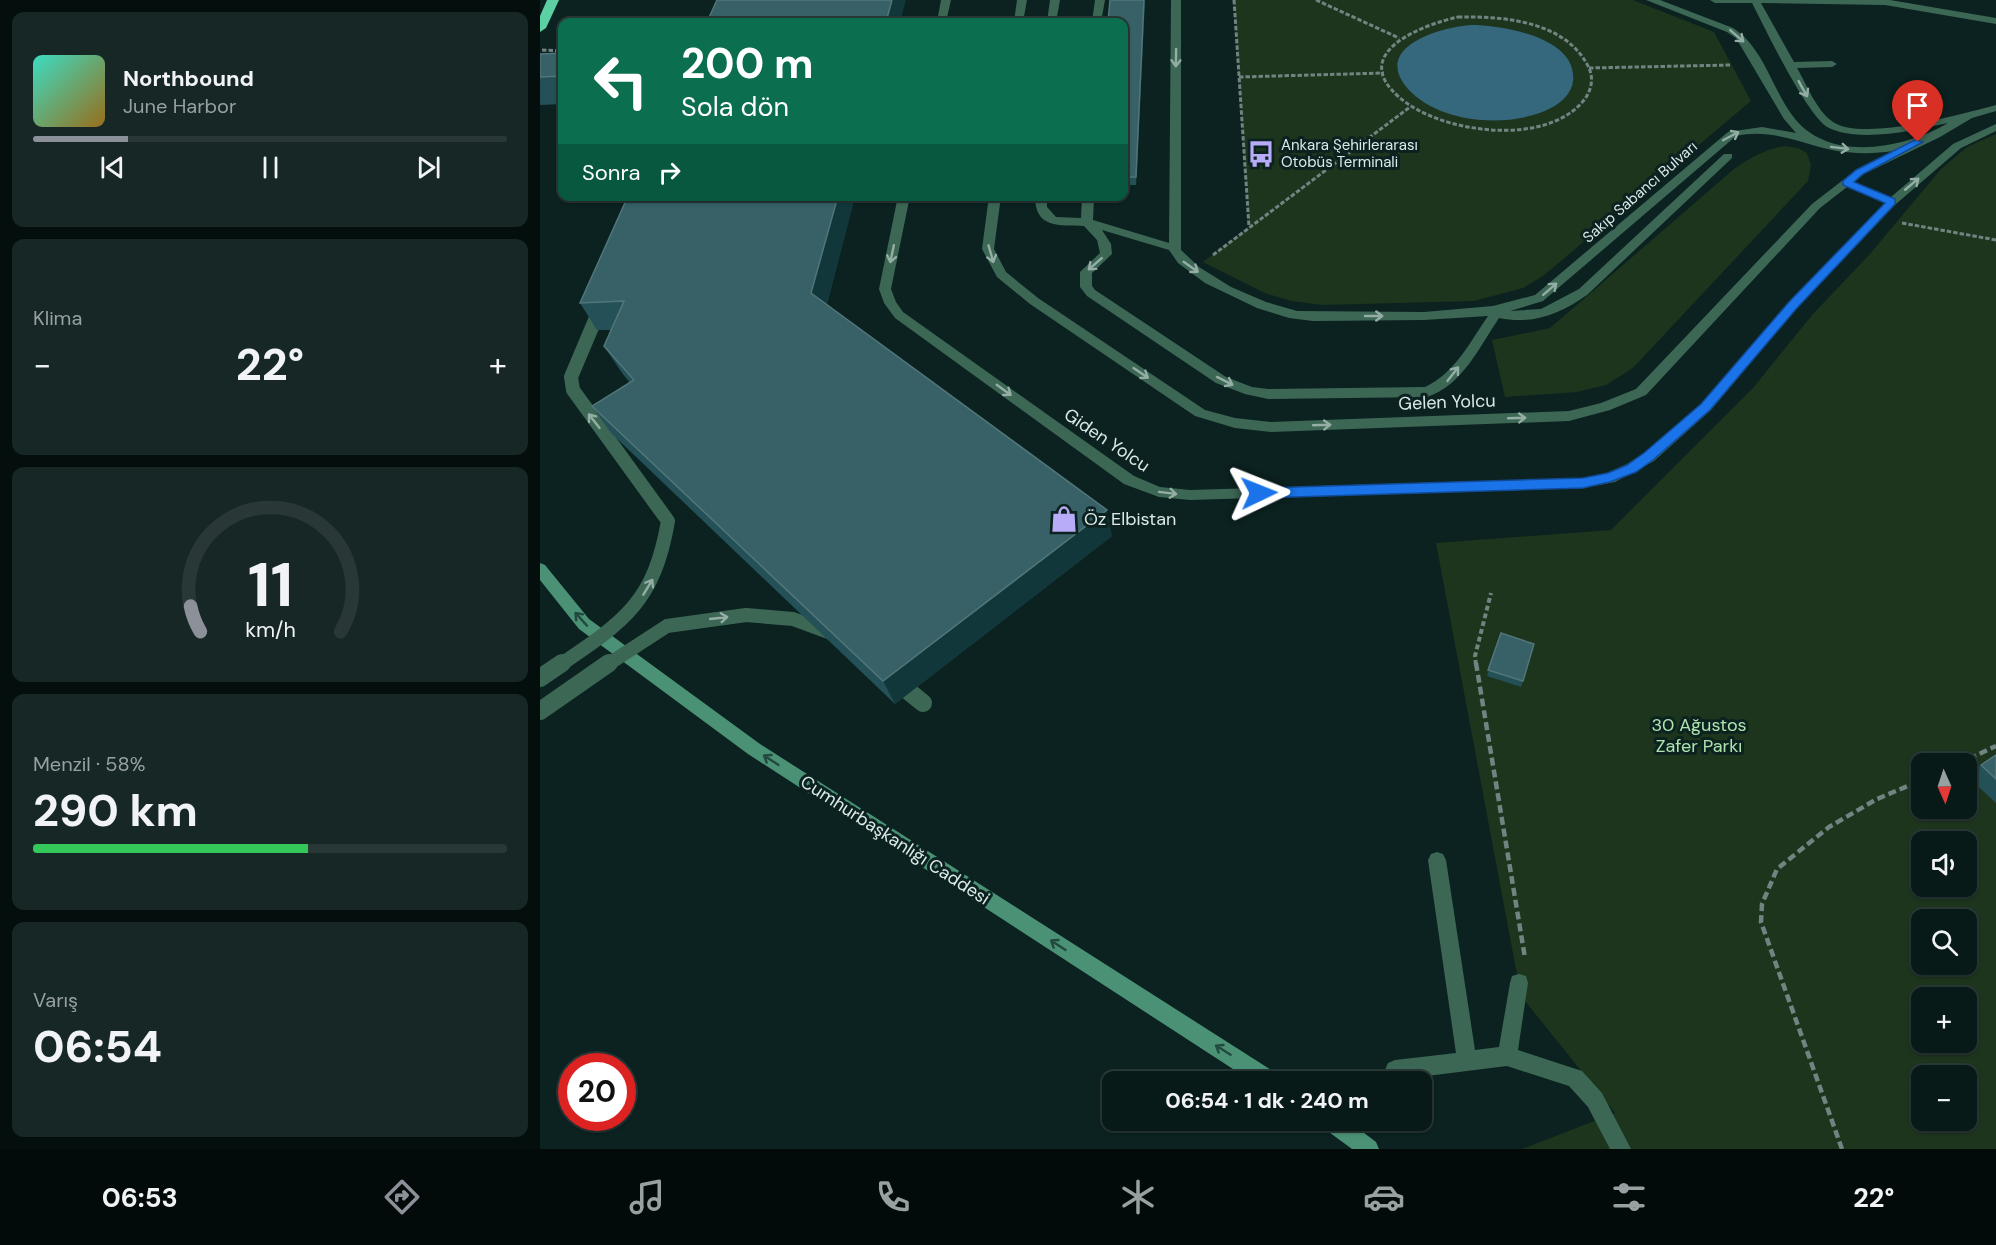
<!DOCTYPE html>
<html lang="tr">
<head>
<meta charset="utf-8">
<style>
  :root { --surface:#081a18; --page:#162725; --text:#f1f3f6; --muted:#98a1a2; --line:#293837; --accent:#8c9099 }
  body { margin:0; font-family:"DM Sans",sans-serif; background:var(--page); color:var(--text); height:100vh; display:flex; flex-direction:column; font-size:22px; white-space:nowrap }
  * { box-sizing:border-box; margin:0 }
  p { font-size:20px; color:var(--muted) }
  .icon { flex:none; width:33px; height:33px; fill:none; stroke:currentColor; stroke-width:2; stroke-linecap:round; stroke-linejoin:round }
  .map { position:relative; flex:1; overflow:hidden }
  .sheet { display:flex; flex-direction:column; gap:12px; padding:12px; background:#040e0d; width:540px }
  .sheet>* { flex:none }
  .top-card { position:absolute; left:18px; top:18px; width:570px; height:183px; border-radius:12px; box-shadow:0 2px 4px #0004,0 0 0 2px var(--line); background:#0b6e4f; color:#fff; overflow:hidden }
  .needle { width:39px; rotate:177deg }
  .buttons { position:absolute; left:1371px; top:753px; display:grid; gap:12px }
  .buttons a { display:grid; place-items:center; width:66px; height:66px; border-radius:12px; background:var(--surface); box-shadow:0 2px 4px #0004,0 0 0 2px var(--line); font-size:30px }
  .speed { position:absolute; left:18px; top:1053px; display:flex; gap:12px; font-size:30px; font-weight:700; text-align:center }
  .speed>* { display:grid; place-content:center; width:78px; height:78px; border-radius:50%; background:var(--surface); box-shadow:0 2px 4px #0004,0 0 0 2px var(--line); line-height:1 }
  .speed .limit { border:9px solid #d22; background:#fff; color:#111 }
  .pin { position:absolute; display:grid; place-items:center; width:51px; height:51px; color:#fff; margin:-62px -26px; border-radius:50% 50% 50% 0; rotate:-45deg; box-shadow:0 0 6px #0007 }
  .pin .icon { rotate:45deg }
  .me { position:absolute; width:66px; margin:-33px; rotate:88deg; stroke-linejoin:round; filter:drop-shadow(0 0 4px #0008) }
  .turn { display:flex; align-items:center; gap:21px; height:126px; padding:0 24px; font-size:27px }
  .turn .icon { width:78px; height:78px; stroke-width:2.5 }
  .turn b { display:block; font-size:42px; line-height:51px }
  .then { display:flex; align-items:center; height:57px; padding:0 24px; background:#0003; gap:12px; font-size:22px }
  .big { font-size:45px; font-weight:700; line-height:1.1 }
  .sheet .card { flex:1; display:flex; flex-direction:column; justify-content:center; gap:9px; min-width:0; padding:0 21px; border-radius:12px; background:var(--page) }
  .sheet .dial { align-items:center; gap:0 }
  .dial svg { height:156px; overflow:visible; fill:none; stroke:var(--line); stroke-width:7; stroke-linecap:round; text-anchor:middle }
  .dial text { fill:var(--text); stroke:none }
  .song { display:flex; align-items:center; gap:18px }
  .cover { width:72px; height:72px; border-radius:9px; background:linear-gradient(135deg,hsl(170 70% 55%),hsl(40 70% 35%)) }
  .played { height:6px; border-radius:3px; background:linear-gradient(90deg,var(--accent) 20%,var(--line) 20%) }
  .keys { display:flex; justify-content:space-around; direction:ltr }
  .heat { display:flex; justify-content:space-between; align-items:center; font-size:33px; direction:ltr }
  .charge { height:9px; border-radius:4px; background:linear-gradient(90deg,#34c759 58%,var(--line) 0) }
  .trip { position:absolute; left:562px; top:1071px; width:330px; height:60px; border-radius:12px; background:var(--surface); box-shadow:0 2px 4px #0004,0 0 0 2px var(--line); font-weight:700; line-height:60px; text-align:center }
  .tab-bar { display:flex; height:96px; justify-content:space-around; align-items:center; background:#030a0a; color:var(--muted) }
  .tab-bar .icon { width:42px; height:42px }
  .tab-bar .active { color:var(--accent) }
  .tab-bar b { font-size:27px; color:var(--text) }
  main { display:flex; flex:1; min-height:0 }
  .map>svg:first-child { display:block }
  .green { fill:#1d341d; fill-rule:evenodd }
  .water { fill:#35677d }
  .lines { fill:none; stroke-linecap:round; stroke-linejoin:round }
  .path-far2 { stroke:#718482; stroke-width:3; stroke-dasharray:4.5 2; stroke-linecap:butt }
  .path-far1 { stroke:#718482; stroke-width:4; stroke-dasharray:5 3; stroke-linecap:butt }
  .path { stroke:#718482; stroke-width:4.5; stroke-dasharray:8 4; stroke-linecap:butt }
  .lane { fill:#3d6755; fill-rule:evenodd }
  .secondary { fill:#4b9175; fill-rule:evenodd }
  .highway { fill:#5cd0a3; fill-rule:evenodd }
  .lane-bridge-far1 { stroke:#3d6755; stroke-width:14 }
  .lane-bridge { stroke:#3d6755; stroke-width:18 }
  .wall { fill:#245057 }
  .shaded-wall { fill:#12373a }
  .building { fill:#376166; stroke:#51767a; stroke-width:1.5 }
  .oneway { stroke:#94aea5 }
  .oneway2 { stroke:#21493e }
  .route { fill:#1a73e8; stroke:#114b97; stroke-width:1.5 }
  .labels { text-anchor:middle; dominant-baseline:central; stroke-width:6; stroke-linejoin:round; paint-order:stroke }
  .far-poi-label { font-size:15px; fill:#dbe9e7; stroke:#0b2220; text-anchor:start }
  .far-street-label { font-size:15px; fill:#dbe9e7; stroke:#0b2220 }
  .street-label { font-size:18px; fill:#dbe9e7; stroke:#0b2220 }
  .poi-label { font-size:18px; fill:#dbe9e7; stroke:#0b2220; text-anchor:start }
  .park-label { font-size:18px; fill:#afe5ad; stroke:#0b2220 }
</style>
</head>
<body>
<main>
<section class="sheet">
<div class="card">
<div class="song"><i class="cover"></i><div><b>Northbound</b><p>June Harbor</p></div></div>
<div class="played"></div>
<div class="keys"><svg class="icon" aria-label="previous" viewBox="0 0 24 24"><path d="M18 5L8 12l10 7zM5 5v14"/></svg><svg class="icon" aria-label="pause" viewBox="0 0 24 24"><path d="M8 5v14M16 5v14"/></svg><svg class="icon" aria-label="next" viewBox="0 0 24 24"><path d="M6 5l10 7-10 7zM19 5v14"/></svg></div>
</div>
<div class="card"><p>Klima</p>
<div class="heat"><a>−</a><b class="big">22°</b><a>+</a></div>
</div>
<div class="card dial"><svg viewBox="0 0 100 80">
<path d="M14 69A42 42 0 1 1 86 69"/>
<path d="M14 69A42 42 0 0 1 9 56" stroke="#8c9099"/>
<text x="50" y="56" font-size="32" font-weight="700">11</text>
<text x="50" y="72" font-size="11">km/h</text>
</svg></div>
<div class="card"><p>Menzil · 58%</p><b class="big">290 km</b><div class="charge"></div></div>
<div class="card"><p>Varış</p><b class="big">06:54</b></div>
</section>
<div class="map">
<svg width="1456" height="1149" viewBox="0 0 1456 1149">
  <rect width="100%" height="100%" fill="#0b2220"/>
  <g class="green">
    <path d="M694,0h399l81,32 37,69 -208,175 -20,12 -49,13 -152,4 -30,-4 -25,-7 -64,-32 46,-35z"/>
    <path d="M1456,134v1015h-474l93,-36 -94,-117 -85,-453 175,-13 142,-142 59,-73 57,-60 72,-86 26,-22zM1382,764h44v44h-44zM1382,842h44v44h-44zM1382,920h44v44h-44zM1382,998h44v44h-44zM1382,1076h44v44h-44z"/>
    <path d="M1244,146l14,2 9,5 4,12 -3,16 -175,187 -27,17 -29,7 -72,5 -13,-57 58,-12 184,-159c16,-11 30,-19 50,-23z"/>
  </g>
  <path class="water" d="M931,25c30,0 107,12 102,56 -1,12 -12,22 -22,27 -41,21 -111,16 -143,-19 -37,-42 33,-62 63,-64z"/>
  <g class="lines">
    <g class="path-far2">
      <path d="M694,0l15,227"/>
      <path d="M776,0l83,38"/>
      <path d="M918,17c45,-1 107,4 130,49 6,11 4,24 -4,34 -38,48 -145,33 -185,-3 -51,-44 23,-72 59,-80z"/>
      <path d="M2,50l20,1"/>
      <path d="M1049,68l142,-3"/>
      <path d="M699,77l145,-4"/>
      <path d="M1362,223l94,17"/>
      <path d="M673,255l197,-148"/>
    </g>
    <path class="path-far1" d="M936,665l-1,-9 16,-63"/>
    <g class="path">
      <path d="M936,663l49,295"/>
      <path d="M1418,764l38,-18"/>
      <path d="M1302,1149l-81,-227 1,-18 15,-35 52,-42 48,-28 45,-19"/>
    </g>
    <g class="lane">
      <path d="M401,0h10l-5,22h-9z"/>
      <path d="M477,0h10l-4,22h-9z"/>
      <path d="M510,0h10l-4,22h-9z"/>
      <path d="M555,0h10l-4,22h-9z"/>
      <path d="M631,0h10v250l18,17 32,20 35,15 31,9 127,1 69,-6 42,-11 193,-163 34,-5 34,6 -12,-14 -48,-81 -9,-6 -81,-32h14l73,28c30,19 39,60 59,87 35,49 112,34 156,8 -33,7 -87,20 -119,5 -21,-10 -64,-100 -77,-125h-37l-5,-3h180l106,18v6l-111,-19 -124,-2 33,59 38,-1 5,3 -5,3 -35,1c10,17 19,42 36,54 30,20 129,-8 163,-17v6l-24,7 -32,19 -76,37 -10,8 37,15 62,-53 43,-20v7l-35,17 -65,56 -99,104 -86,102 -57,51 -39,21 -32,6 -393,12 -31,-3 -35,-13 -229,-166 -11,-15 -5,-14 19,-93h12l-19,93 5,13 7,10 231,164 26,11 30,3 393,-12 24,-5 20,-9 17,-11 57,-49 88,-102 96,-99 -38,-16 -27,21 -174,187 -36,15 -41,11 -298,11 -36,-4 -40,-12 -165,-112 -33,-27 -15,-28 7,-53h12l-7,53 12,23 32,26 167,112 30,8 36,4 298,-11 32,-8 35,-14 176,-185 44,-34 37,-19c-20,3 -40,3 -61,-1 -32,-7 -62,-22 -96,-14l-193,165 -33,10 31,-2 38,-20 145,-135h8v4l-145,137c-27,19 -54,30 -88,23 -19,28 -37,68 -72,79l-159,2 -23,-5 -29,-11 -129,-87 -7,-9v-15l20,-19 -3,-13 -13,-14c-25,-1 -49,3 -49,-30h12v11l9,10 25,1 1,-22h12l-1,24 76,23zM562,230l67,20 9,13 27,20 52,25 32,10 24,3 111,-1 64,-4c-18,26 -33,57 -63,71l-157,2 -16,-2 -26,-10 -131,-87 -3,-4v-13l20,-19 -1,-10z"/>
      <path d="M897,852l6,2 3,6 29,190 24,-3 11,-64 2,-7 7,-2 7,2 2,7 -10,67 64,21 20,22 29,56h-21l-22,-42 -19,-21 -62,-20 -112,14 -7,-3 -3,-7 3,-7 7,-3 61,-7 -28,-193 3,-6z"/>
    </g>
    <g class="secondary">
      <path d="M0,563l5,2 44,54 171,125 519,331 3,7h-29l-505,-328 -169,-125 -39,-49z"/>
      <path d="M779,1120h28l29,22 3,7h-27l-30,-22z"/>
    </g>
    <path class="highway" d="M7,0h12l-13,28 -6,4v-16z"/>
    <g class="lane-bridge-far1">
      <path d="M20,665c65,-44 94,-63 108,-144l-95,-131 -2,-13 30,-71"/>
      <path d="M67,665l60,-39 79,-11 47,4 38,14"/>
    </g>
    <g class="lane-bridge">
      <path d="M0,678l22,-15"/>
      <path d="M356,681l27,22"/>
      <path d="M0,711l69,-48"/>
    </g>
  </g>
  <g class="wall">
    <path d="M605,0l-9,185h-12v-163z"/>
    <path d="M22,53v51l-22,1v-51z"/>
    <path d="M88,196h227l-28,108 285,232 -217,168 -284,-271 -19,-27 38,-23 -8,-10 -18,-27 7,-16h-14l-17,-27z"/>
    <path d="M961,633l33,11 -13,43 -34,-11z"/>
    <path d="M1456,755v48l-28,-26 13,-12z"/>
  </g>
  <g class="shaded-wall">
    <path d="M352,0h14l-6,22h-14z"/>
    <path d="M604,0h1l-9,185v-8z"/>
    <path d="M298,196h17l-32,124 -12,-27z"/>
    <path d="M567,510l5,26 -217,168 -12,-23z"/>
  </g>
  <g class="building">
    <path d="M177,0h175l-6,22h-179z"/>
    <path d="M570,0h34l-8,177h-12v-155h-16z"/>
    <path d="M22,53v23l-22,1v-23z"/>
    <path d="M88,196h210l-27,97 296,217 -224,171 -291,-275 42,-26 -30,-34 20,-45 -44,2z"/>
    <path d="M961,633l33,11 -11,37 -35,-11z"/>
    <path d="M1456,755v24l-15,-14z"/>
  </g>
  <defs><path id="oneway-shaft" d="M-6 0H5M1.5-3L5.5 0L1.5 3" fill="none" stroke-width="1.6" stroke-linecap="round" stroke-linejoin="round" transform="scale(1.5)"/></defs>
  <g class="oneway">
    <use href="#oneway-shaft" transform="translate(1197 36) rotate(41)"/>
    <use href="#oneway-shaft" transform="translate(636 58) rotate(91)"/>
    <use href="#oneway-shaft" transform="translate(1263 89) rotate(61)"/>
    <use href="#oneway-shaft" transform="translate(1191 136) rotate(-28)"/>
    <use href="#oneway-shaft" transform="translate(1300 148) rotate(7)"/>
    <use href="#oneway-shaft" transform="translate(1372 184) rotate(-40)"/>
    <use href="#oneway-shaft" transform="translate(352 254) rotate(102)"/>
    <use href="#oneway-shaft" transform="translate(451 254) rotate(74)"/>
    <use href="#oneway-shaft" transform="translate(555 264) rotate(139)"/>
    <use href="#oneway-shaft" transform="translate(651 267) rotate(35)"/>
    <use href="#oneway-shaft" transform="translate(1010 289) rotate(-41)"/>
    <use href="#oneway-shaft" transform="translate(834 316)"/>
    <use href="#oneway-shaft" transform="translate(601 373) rotate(34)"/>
    <use href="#oneway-shaft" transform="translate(913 374) rotate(-52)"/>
    <use href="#oneway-shaft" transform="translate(685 381) rotate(27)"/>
    <use href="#oneway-shaft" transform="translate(464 390) rotate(36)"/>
    <use href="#oneway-shaft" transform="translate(977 418) rotate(-2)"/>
    <use href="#oneway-shaft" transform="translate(54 421) rotate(-128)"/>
    <use href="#oneway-shaft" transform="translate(782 425) rotate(-2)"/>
    <use href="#oneway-shaft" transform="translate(628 493) rotate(7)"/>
    <use href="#oneway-shaft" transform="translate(108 587) rotate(-59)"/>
    <use href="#oneway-shaft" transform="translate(179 618) rotate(-6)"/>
  </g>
  <g class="oneway2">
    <use href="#oneway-shaft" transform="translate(41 619) rotate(-132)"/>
    <use href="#oneway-shaft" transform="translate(231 760) rotate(-147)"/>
    <use href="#oneway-shaft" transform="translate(518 945) rotate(-147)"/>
    <use href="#oneway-shaft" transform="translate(683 1050) rotate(-148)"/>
  </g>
  <path class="route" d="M1375,140l8,2 -60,32 -9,8 41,17v5l-98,104 -87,102 -57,50 -17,12 -26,10 -27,6 -324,10 -6,-5 6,-5 324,-10 25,-5 19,-8 17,-12 57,-49 88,-102 96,-99 -42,-18v-4l13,-11z"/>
  <defs>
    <symbol id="bus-bare" viewBox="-9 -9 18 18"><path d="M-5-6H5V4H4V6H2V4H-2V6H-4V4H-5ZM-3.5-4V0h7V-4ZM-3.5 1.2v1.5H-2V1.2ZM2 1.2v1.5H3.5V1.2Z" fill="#b8abf7" stroke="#0b2220" stroke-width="2.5" paint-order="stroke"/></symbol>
    <symbol id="shop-bare" viewBox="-9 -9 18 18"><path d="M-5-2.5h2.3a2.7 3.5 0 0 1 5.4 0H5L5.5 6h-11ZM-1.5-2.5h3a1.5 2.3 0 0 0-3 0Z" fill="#b8abf7" stroke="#0b2220" stroke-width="2.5" paint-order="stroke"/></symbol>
  </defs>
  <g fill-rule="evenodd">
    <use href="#bus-bare" x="702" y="135" width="38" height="38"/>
    <use href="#shop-bare" x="505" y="500" width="38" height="38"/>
  </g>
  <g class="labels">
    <g class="far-poi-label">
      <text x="741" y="145">Ankara Şehirlerarası<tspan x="741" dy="17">Otobüs Terminali</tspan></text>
    </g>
    <g class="far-street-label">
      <text transform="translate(1100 192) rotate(-41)">Sakıp Sabancı Bulvarı</text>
    </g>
    <g class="street-label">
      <text transform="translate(907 402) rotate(-2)">Gelen Yolcu</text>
      <text transform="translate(567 440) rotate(34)">Giden Yolcu</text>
      <text transform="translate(355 840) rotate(33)">Cumhurbaşkanlığı Caddesi</text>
    </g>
    <g class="poi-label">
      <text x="544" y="519">Öz Elbistan</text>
    </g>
    <g class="park-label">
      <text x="1159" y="725">30 Ağustos<tspan x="1159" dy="21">Zafer Parkı</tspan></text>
    </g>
  </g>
</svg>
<div class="buttons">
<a><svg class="needle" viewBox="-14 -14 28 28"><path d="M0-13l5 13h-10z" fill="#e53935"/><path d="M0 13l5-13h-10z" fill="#98a1a2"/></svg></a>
<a><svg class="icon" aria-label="sound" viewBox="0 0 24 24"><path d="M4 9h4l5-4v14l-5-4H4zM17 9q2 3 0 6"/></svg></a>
<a><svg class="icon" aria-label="search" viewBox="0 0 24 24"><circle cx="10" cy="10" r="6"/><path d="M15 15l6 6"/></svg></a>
<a>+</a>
<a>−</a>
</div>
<div class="speed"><div class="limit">20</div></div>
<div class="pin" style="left:1378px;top:142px;background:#d93025"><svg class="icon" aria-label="arrive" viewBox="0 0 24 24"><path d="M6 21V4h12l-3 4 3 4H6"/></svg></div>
<svg class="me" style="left:719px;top:493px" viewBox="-20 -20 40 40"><path d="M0-17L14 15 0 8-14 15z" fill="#1a73e8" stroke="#fff" stroke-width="4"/></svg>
<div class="trip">06:54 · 1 dk · 240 m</div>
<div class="top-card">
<div class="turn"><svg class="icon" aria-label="left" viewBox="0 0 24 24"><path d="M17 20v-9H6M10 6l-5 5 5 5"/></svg><div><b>200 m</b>Sola dön</div></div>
<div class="then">Sonra<svg class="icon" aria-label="right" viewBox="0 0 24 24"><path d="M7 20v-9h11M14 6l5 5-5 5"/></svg></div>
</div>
</div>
</main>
<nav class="tab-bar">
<b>06:53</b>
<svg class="icon active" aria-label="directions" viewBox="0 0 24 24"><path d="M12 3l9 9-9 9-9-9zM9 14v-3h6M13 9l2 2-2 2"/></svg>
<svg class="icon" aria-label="music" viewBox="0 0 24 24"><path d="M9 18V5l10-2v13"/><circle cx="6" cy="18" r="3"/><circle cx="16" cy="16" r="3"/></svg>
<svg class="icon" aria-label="phone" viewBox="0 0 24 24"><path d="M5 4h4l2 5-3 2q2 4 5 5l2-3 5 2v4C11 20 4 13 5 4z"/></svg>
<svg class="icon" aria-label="climate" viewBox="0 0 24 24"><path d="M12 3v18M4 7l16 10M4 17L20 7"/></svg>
<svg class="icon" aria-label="car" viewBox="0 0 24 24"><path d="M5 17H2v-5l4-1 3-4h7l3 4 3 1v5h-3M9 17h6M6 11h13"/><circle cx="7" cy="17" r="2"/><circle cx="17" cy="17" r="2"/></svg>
<svg class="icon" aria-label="filters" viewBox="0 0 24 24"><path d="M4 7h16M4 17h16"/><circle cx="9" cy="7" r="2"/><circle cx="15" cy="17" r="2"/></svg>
<b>22°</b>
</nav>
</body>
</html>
